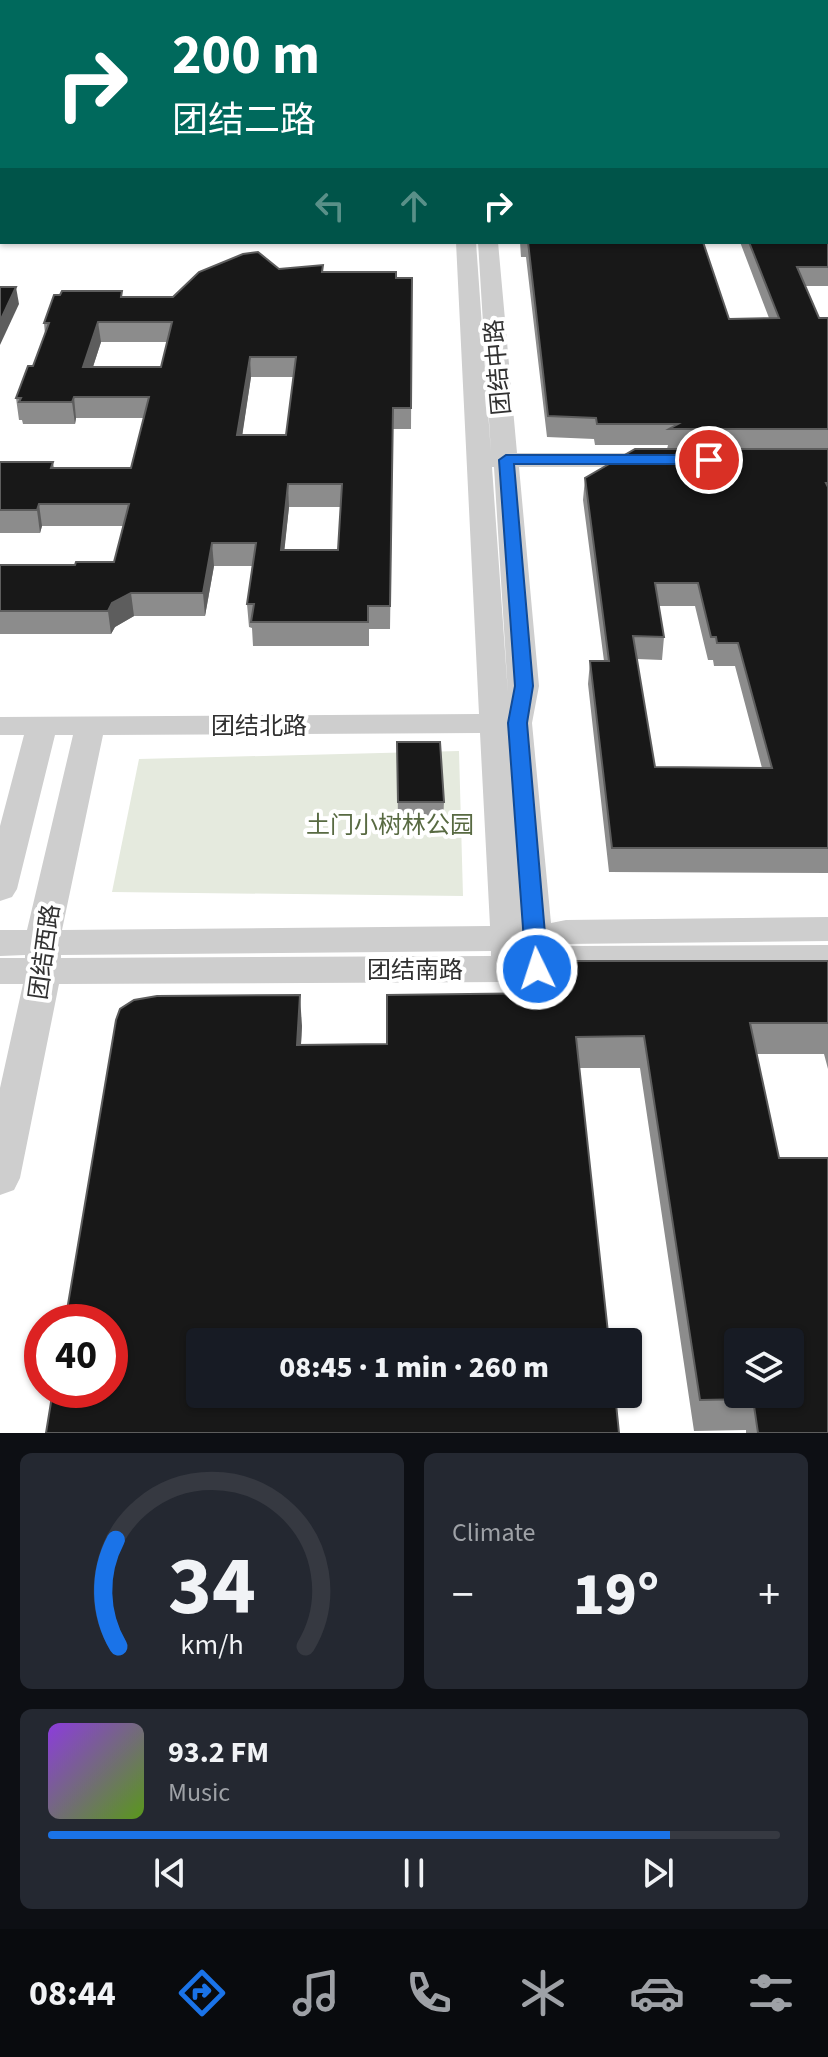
<!DOCTYPE html>
<html lang="en">
<head>
<meta charset="utf-8">
<style>
  :root { --surface:#171b24; --page:#242831; --text:#f1f3f6; --muted:#9ea1a6; --line:#363941; --accent:#1a73e8 }
  body { margin:0; font-family:"Source Sans 3","Noto Sans SC",sans-serif; background:var(--page); color:var(--text); height:100vh; display:flex; flex-direction:column; font-size:30px; white-space:nowrap }
  * { box-sizing:border-box; margin:0 }
  p { font-size:26px; color:var(--muted) }
  .icon { flex:none; width:44px; height:44px; fill:none; stroke:currentColor; stroke-width:2; stroke-linecap:round; stroke-linejoin:round }
  .map { position:relative; height:1433px; overflow:hidden }
  .sheet { display:flex; flex-direction:column; gap:20px; padding:20px; background:#0d0f14; flex:1 }
  .sheet>* { flex:none }
  .banner { position:absolute; left:0px; top:0px; width:828px; height:244px; box-shadow:0 2px 6px #0004; background:#00695c; color:#fff; overflow:hidden }
  .tools { position:absolute; left:724px; top:1328px; display:grid; gap:16px }
  .tools a { display:grid; place-items:center; width:80px; height:80px; border-radius:8px; background:var(--surface); box-shadow:0 2px 6px #0004; font-size:40px }
  .speed { position:absolute; left:24px; top:1304px; display:flex; gap:16px; font-size:40px; font-weight:700; text-align:center }
  .speed>* { display:grid; place-content:center; width:104px; height:104px; border-radius:50%; background:var(--surface); box-shadow:0 2px 6px #0004; line-height:1 }
  .speed .limit { border:12px solid #d22; background:#fff; color:#111 }
  .pin { position:absolute; display:grid; place-items:center; width:68px; height:68px; color:#fff; margin:-34px; border:4px solid #fff; border-radius:50%; box-shadow:0 2px 8px #0007 }
  .me { position:absolute; width:88px; margin:-44px; rotate:356deg; stroke-linejoin:round; filter:drop-shadow(0 0 6px #0008) }
  .turn { display:flex; align-items:center; gap:28px; height:168px; padding:0 40px; font-size:36px }
  .turn .icon { width:104px; height:104px; stroke-width:2.5 }
  .turn b { display:block; font-size:56px; line-height:68px }
  .lanes { display:flex; align-items:center; height:76px; padding:0 40px; background:#0003; justify-content:center; gap:40px; direction:ltr }
  .lanes .off { opacity:.35 }
  .big { font-size:60px; font-weight:800; line-height:1.1 }
  .sheet .widget { flex:1; display:flex; flex-direction:column; justify-content:center; gap:12px; min-width:0; padding:0 28px; border-radius:12px; background:var(--page) }
  .sheet .dial { align-items:center; gap:0 }
  .dial svg { height:208px; overflow:visible; fill:none; stroke:var(--line); stroke-width:7; stroke-linecap:round; text-anchor:middle }
  .dial text { fill:var(--text); stroke:none }
  .song { display:flex; align-items:center; gap:24px }
  .cover { width:96px; height:96px; border-radius:12px; background:linear-gradient(135deg,hsl(270 70% 55%),hsl(90 70% 35%)) }
  .played { height:8px; border-radius:4px; background:linear-gradient(90deg,var(--accent) 85%,var(--line) 85%) }
  .keys { display:flex; justify-content:space-around; direction:ltr }
  .heat { display:flex; justify-content:space-between; align-items:center; font-size:44px; direction:ltr }
  .sheet .tiles { flex:1; display:grid; gap:20px; grid-template-columns:1fr 1fr }
  .widget:last-child { grid-column:span 2 }
  .trip { position:absolute; left:186px; top:1328px; width:456px; height:80px; border-radius:8px; background:var(--surface); box-shadow:0 2px 6px #0004; font-weight:800; line-height:80px; text-align:center }
  .tabs { display:flex; height:128px; justify-content:space-around; align-items:center; background:#090b0e; color:var(--muted) }
  .tabs .icon { width:56px; height:56px }
  .tabs .on { color:var(--accent) }
  .tabs b { font-size:36px; color:var(--text) }
  .map>svg:first-child { display:block }
  .green { fill:#e5eade }
  .lines { fill:none; stroke-linecap:round; stroke-linejoin:round }
  .minor { fill:#cecece; fill-rule:evenodd }
  .tertiary { fill:#cecece; fill-rule:evenodd }
  .secondary { fill:#bbb; fill-rule:evenodd }
  .wall { fill:#8c8c8c; fill-rule:evenodd }
  .shaded-wall { fill:#5d5d5d }
  .building { fill:#181818; stroke:#5d5d5d; stroke-width:2; fill-rule:evenodd }
  .route { fill:#1a73e8; stroke:#114b97; stroke-width:2 }
  .labels { text-anchor:middle; dominant-baseline:central; stroke-width:8; stroke-linejoin:round; paint-order:stroke }
  .street-label { font-size:24px; fill:#313131; stroke:#fff }
  .park-label { font-size:24px; fill:#586a42; stroke:#fff }
</style>
</head>
<body>
<div class="map">
<svg width="828" height="1433" viewBox="0 0 828 1433">
  <rect width="100%" height="100%" fill="#fff"/>
  <path class="green" d="M459,751l4,145 -351,-4 27,-133z"/>
  <g class="lines">
    <path class="minor" d="M826,94l2,1v11l-2,-1z"/>
    <g class="tertiary">
      <rect x="459" y="0" width="14" height="2"/>
      <rect x="826" y="62" width="2" height="10"/>
      <path d="M456,242h20l15,211 -13,-211h20l19,211h140l9,2 3,5 -3,5 -9,2h-138l20,219 -7,37 19,200 15,-3 262,-3v24l-262,3 -13,3v4l17,-5 258,-1v26l-258,1 -33,10 -478,2 -39,194 -6,12 -14,5v-107l23,-104h-23v-26h25v-3l-25,1v-26h27l46,-195h-18l-38,154 -5,8 -12,4v-75l24,-91h-24v-18l479,-3zM492,467h2l14,227zM480,733l10,193 -428,4 41,-195zM491,951v5l-430,2v-3z"/>
    </g>
    <path class="secondary" d="M26,0h27l-28,2z"/>
  </g>
  <g class="wall">
    <path d="M148,0h156l129,2h-279z"/>
    <path d="M568,0h260v61h-2v-59h-257z"/>
    <path d="M828,126v160h-23l14,32h9v555l-219,-1 -21,-188 2,-23h14l-21,-161 2,-22 82,-29 1,-4h-73l-1,-6 -47,-2 -21,-180h-5l-1,-15h183l26,77 40,-1 -29,-76h86zM659,606h36l13,54h5l1,6h21l27,102 -107,-1 -18,-108 25,1 2,-23z"/>
    <path d="M279,269l117,9h16l-1,151h-18l-3,200h-21v17h-116l-1,-18 -3,-1 -2,-23 5,-38h-38l-9,50h-71l-19,11 -4,7h-111v-69h75l39,-3 9,-36h-81l-2,7h-40v-71h53l1,6h77l13,-50h-68l-1,6h-52l-1,-4h-3l-3,-22 17,-32 12,-32 -1,-11 79,-26h50zM101,342h66l-6,25h-68zM251,377h42l-7,58h-44zM289,507h52l-3,43h-54z"/>
    <path d="M397,742l47,60 -1,18 -45,1z"/>
    <path d="M552,961h276v108l-4,-15h-68l72,379h-82v-3l-52,1 -54,-363h-61l-533,365 256,-407 -1,19 86,-1 163,-51z"/>
  </g>
  <g class="shaded-wall">
    <path d="M2,83v17l-2,3v-17z"/>
    <path d="M2,174v23l-2,4v-23z"/>
    <path d="M16,287l3,17 -19,41v-24z"/>
    <path d="M98,322l3,20 -15,46 -3,-21z"/>
    <path d="M250,357l1,20 -12,80 -2,-22z"/>
    <path d="M74,397l2,21 -1,6 -3,-22z"/>
    <path d="M288,484l1,23 -7,66 -1,-23z"/>
    <path d="M39,504l3,22 -2,7 -3,-23z"/>
    <path d="M212,543l2,23 -9,50 -2,-23z"/>
    <path d="M131,593l3,23 -19,11 -4,7 -3,-23 4,-8z"/>
    <path d="M300,995l2,31 -3,51 -2,-32z"/>
  </g>
  <g class="building">
    <path d="M1,0h23l-1,2h-21v81l-2,3z"/>
    <path d="M63,0h74l-1,2h-85z"/>
    <path d="M174,0h127v2h-128z"/>
    <path d="M304,0h129v2h-130z"/>
    <path d="M496,0h31l1,2h-32z"/>
    <path d="M573,0h255v45h-2v-43h-253z"/>
    <path d="M826,122l2,4v141h-31l22,51h9v111h-159l9,-5h-81l-1,-6 -48,-2 -20,-174h175l26,77 50,-1 -30,-76h77z"/>
    <path d="M0,164h2v10l-2,4z"/>
    <path d="M258,252l21,17 44,-4 -1,7h74v6h16l-1,130h-18l-3,198h-22v16h-117l3,-18h-7l9,-61h-44l-9,50h-72l-19,10 -4,8h-108v-46h75l1,-3h38l15,-58h-90l-2,6h-37v-48h53l-2,6h80l18,-71h-75l-2,5h-53l2,-4h-5l12,-32h5l16,-43h-5l10,-28h6l2,-4h60l-1,6h52l26,-25 44,-18zM98,322h74l-11,45h-78zM250,357h46l-10,78h-49zM288,484h54l-4,66h-57z"/>
    <path d="M0,287h16l-16,34z"/>
    <path d="M635,449h193v34h-2l2,4v361h-216l-22,-187h19l-24,-183zM655,583h43l13,54h5l1,6h21l34,125 -117,-1 -22,-131 31,1z"/>
    <path d="M397,742h43l4,60h-46z"/>
    <path d="M552,961h276v62h-78l29,135h49v275h-70l-5,-34 -53,1 -56,-364 -68,1 33,305h-409v52h415l4,39h-573l7,-43h57v-68h-45l51,-302 4,-11 14,-9 23,-4 143,-1 -3,50 90,-1v-49l168,-2zM738,1342h52v52h-52z"/>
  </g>
  <path class="route" d="M506,455h203l7,5 -7,4h-195l19,222 -6,37 21,246 -3,6h-15l-4,-6 -18,-246 7,-37 -16,-226z"/>
  <g class="labels">
    <g class="street-label">
      <text transform="translate(498 367) rotate(-95)">团结中路</text>
      <text x="259" y="726">团结北路</text>
      <text transform="translate(45 952) rotate(-82)">团结西路</text>
      <text x="415" y="970">团结南路</text>
    </g>
    <g class="park-label">
      <text x="390" y="825">土门小树林公园</text>
    </g>
  </g>
</svg>
<div class="tools">
<a><svg class="icon" aria-label="layers" viewBox="0 0 24 24"><path d="M12 4l9 5-9 5-9-5zM3 14l9 5 9-5"/></svg></a>
</div>
<div class="speed"><div class="limit">40</div></div>
<div class="pin" style="left:709px;top:460px;background:#d93025"><svg class="icon" aria-label="arrive" viewBox="0 0 24 24"><path d="M6 21V4h12l-3 4 3 4H6"/></svg></div>
<svg class="me" style="left:537px;top:969px" viewBox="-20 -20 40 40"><circle r="17" fill="#1a73e8" stroke="#fff" stroke-width="3"/><path d="M0-11L8 9 0 5-8 9z" fill="#fff"/></svg>
<div class="trip">08:45 · 1 min · 260 m</div>
<div class="banner">
<div class="turn"><svg class="icon" aria-label="right" viewBox="0 0 24 24"><path d="M7 20v-9h11M14 6l5 5-5 5"/></svg><div><b>200 m</b>团结二路</div></div>
<div class="lanes"><svg class="icon off" aria-label="left" viewBox="0 0 24 24"><path d="M17 20v-9H6M10 6l-5 5 5 5"/></svg><svg class="icon off" aria-label="ahead" viewBox="0 0 24 24"><path d="M12 20V5M6 11l6-6 6 6"/></svg><svg class="icon" aria-label="right" viewBox="0 0 24 24"><path d="M7 20v-9h11M14 6l5 5-5 5"/></svg></div>
</div>
</div>
<section class="sheet">
<div class="tiles">
<div class="widget dial"><svg viewBox="0 0 100 80">
<path d="M14 69A42 42 0 1 1 86 69"/>
<path d="M14 69A42 42 0 0 1 13 28" stroke="#1a73e8"/>
<text x="50" y="56" font-size="32" font-weight="700">34</text>
<text x="50" y="72" font-size="11">km/h</text>
</svg></div>
<div class="widget"><p>Climate</p>
<div class="heat"><a>−</a><b class="big">19°</b><a>+</a></div>
</div>
<div class="widget">
<div class="song"><i class="cover"></i><div><b>93.2 FM</b><p>Music</p></div></div>
<div class="played"></div>
<div class="keys"><svg class="icon" aria-label="previous" viewBox="0 0 24 24"><path d="M18 5L8 12l10 7zM5 5v14"/></svg><svg class="icon" aria-label="pause" viewBox="0 0 24 24"><path d="M8 5v14M16 5v14"/></svg><svg class="icon" aria-label="next" viewBox="0 0 24 24"><path d="M6 5l10 7-10 7zM19 5v14"/></svg></div>
</div>
</div>
</section>
<nav class="tabs">
<b>08:44</b>
<svg class="icon on" aria-label="directions" viewBox="0 0 24 24"><path d="M12 3l9 9-9 9-9-9zM9 14v-3h6M13 9l2 2-2 2"/></svg>
<svg class="icon" aria-label="music" viewBox="0 0 24 24"><path d="M9 18V5l10-2v13"/><circle cx="6" cy="18" r="3"/><circle cx="16" cy="16" r="3"/></svg>
<svg class="icon" aria-label="phone" viewBox="0 0 24 24"><path d="M5 4h4l2 5-3 2q2 4 5 5l2-3 5 2v4C11 20 4 13 5 4z"/></svg>
<svg class="icon" aria-label="climate" viewBox="0 0 24 24"><path d="M12 3v18M4 7l16 10M4 17L20 7"/></svg>
<svg class="icon" aria-label="car" viewBox="0 0 24 24"><path d="M5 17H2v-5l4-1 3-4h7l3 4 3 1v5h-3M9 17h6M6 11h13"/><circle cx="7" cy="17" r="2"/><circle cx="17" cy="17" r="2"/></svg>
<svg class="icon" aria-label="filters" viewBox="0 0 24 24"><path d="M4 7h16M4 17h16"/><circle cx="9" cy="7" r="2"/><circle cx="15" cy="17" r="2"/></svg>
</nav>
</body>
</html>
